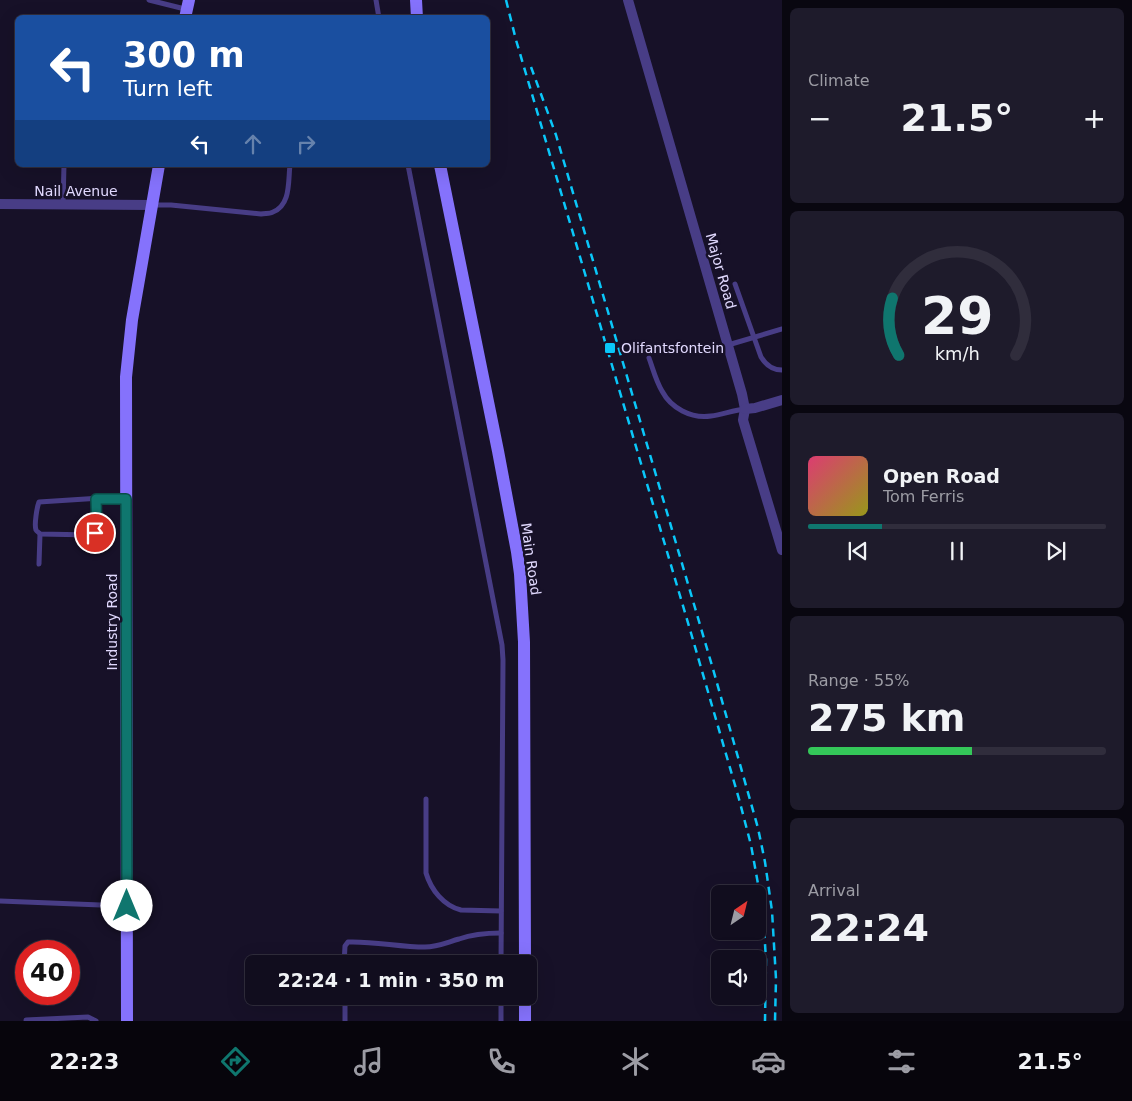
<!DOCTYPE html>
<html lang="en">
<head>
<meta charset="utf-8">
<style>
  :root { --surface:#110d1e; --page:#1e1b2b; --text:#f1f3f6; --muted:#9c9ca4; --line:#302d3c; --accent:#0f766e }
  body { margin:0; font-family:"DejaVu Sans",sans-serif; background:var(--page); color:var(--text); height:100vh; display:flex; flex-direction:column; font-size:19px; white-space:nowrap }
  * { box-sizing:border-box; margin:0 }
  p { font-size:16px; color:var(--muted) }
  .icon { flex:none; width:28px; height:28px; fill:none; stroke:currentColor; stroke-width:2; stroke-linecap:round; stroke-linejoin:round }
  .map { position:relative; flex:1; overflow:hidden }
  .sheet { display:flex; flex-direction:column; gap:8px; padding:8px; background:#090710; width:350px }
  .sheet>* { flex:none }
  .top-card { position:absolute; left:15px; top:15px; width:475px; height:152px; border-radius:8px; box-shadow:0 5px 20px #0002,0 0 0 1px var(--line); background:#1a4fa0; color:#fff; overflow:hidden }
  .needle { width:32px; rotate:35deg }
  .buttons { position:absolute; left:711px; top:885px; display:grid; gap:10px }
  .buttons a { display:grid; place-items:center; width:55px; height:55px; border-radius:8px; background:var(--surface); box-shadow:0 5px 20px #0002,0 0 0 1px var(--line); font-size:25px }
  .speed { position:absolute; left:15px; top:940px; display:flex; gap:10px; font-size:25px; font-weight:700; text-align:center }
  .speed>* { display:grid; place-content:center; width:65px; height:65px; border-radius:50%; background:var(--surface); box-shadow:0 5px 20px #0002,0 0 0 1px var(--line); line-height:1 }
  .speed .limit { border:8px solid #d22; background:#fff; color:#111 }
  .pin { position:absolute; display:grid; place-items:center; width:42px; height:42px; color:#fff; margin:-21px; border:2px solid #fff; border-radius:50%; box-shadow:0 1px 5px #0007 }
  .me { position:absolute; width:55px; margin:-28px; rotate:0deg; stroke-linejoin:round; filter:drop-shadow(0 0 4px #0008) }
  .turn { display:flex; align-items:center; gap:18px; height:105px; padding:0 25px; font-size:22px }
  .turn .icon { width:65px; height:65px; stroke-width:2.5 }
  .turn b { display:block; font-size:35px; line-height:42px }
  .lanes { display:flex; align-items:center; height:48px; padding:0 25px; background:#0003; justify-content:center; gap:25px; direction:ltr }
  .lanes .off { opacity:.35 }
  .big { font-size:38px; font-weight:600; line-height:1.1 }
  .sheet .card { flex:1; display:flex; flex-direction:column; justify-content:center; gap:8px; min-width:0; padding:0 18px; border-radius:8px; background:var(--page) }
  .sheet .dial { align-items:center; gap:0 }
  .dial svg { height:130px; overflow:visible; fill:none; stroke:var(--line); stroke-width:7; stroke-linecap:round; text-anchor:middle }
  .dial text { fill:var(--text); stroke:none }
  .song { display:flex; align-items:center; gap:15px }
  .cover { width:60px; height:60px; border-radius:8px; background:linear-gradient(135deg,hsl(340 70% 55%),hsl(60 70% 35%)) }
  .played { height:5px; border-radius:2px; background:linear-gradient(90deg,var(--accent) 25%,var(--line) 25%) }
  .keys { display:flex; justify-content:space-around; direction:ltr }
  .heat { display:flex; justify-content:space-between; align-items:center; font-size:28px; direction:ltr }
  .charge { height:8px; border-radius:4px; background:linear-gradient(90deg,#34c759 55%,var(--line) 0) }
  .trip { position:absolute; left:245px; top:955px; width:292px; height:50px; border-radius:8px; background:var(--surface); box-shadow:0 5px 20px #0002,0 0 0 1px var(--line); font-weight:600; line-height:50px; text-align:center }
  .tab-bar { display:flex; height:80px; justify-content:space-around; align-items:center; background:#07050c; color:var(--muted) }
  .tab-bar .icon { width:35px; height:35px }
  .tab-bar .selected { color:var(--accent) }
  .tab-bar b { font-size:22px; color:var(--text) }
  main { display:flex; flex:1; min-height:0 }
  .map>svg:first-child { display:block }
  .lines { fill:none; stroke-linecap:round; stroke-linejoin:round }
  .lane { stroke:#483d86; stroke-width:5 }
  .street { stroke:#483d86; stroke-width:10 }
  .secondary { stroke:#8572fc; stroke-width:12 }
  .rail { stroke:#0ac7f9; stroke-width:2.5; stroke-dasharray:8 6; stroke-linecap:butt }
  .route-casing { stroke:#0a4d48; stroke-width:12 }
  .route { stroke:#0f766e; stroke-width:9 }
  .poi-dot { fill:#0ac7f9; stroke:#171128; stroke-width:2 }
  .labels { text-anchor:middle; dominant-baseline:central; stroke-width:5; stroke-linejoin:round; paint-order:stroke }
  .street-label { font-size:14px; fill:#e1d9fe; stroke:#171128 }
  .poi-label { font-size:14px; fill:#e1d9fe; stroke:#171128; text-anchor:start }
</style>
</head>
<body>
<main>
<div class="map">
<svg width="782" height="1021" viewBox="0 0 782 1021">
  <rect width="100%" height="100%" fill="#171128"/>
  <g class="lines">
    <g class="lane">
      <path d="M149,0l36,9"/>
      <path d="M376,0l3,18"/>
      <path d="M408,165l94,480 1,15 -2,304"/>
      <path d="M63,204l1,-39"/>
      <path d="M152,205h19l90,9c4,-1 9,0 12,-2 18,-7 15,-31 17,-47"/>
      <path d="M735,284l26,73c5,8 11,13 21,13"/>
      <path d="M728,345l54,-16"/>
      <path d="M649,358c4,11 7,23 13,33 9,17 29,28 49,25 11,-1 22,-6 34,-7"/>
      <path d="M96,499l1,31 -2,3 -3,2 -52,-1c-1,-2 -3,-2 -4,-4 -2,-5 1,-23 3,-28l62,-4 25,1"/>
      <path d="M39,564l1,-30"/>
      <path d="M426,799v74c5,17 18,33 35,37l40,1"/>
      <path d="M0,901l126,5"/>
      <path d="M344,964l1,-18 3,-4c26,-1 51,5 77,5 12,0 23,-5 34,-8 14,-5 28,-6 42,-6"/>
      <path d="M26,1020l62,-3 8,4"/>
      <path d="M345,1021v-25"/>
      <path d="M501,1021v-25"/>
    </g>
    <g class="street">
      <path d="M628,0l114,394 3,15 -2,11 39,130"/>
      <path d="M0,204l152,1"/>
      <path d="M745,409l10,-1 27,-8"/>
    </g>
    <g class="secondary">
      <path d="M416,0l1,18"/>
      <path d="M185,18l4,-18"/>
      <path d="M440,165l58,286 19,101 3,22 4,68 1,322"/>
      <path d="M525,996v25"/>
      <path d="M127,1021l-1,-644 6,-57 27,-155"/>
    </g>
    <g class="rail">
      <path d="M506,0l10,40 175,593 48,166 12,46 9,50 4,33 2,32 -1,61"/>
      <path d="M531,67l25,68 157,534 45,159 7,34 7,49 4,68 -1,42"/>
    </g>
  </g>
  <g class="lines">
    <defs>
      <path id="route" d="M95,533l2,-3 -1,-31h30l1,407"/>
    </defs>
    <use href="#route" class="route-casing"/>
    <use href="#route" class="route"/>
  </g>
  <rect class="poi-dot" x="604" y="342" width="12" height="12" rx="2.5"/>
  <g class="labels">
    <g class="street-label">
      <text x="76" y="191">Nail Avenue</text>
      <text transform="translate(721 271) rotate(74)">Major Road</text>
      <text transform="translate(531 559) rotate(82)">Main Road</text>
      <text transform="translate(112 622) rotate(-90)">Industry Road</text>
    </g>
    <g class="poi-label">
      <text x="621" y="348">Olifantsfontein</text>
    </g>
  </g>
</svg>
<div class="buttons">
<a><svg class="needle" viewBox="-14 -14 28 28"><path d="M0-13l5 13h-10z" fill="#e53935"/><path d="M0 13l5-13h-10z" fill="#9c9ca4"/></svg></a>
<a><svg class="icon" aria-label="sound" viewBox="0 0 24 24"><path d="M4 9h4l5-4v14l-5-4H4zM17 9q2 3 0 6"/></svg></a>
</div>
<div class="speed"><div class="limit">40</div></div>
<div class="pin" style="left:95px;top:533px;background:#d93025"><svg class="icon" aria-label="arrive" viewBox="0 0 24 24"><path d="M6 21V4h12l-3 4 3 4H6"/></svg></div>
<svg class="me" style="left:127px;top:906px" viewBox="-20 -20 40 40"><circle r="19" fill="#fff"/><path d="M0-13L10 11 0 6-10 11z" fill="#0f766e"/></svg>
<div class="trip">22:24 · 1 min · 350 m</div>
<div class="top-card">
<div class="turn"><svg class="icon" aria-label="left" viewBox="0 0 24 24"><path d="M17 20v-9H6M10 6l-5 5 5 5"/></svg><div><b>300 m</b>Turn left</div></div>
<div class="lanes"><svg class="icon" aria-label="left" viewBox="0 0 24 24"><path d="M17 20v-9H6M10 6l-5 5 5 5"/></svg><svg class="icon off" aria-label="ahead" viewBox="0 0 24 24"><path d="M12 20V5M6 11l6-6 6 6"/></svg><svg class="icon off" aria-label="right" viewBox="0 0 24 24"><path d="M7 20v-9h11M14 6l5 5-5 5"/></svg></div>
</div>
</div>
<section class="sheet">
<div class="card"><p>Climate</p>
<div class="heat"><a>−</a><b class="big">21.5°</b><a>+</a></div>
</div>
<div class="card dial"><svg viewBox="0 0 100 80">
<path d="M14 69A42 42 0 1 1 86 69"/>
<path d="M14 69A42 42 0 0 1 10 34" stroke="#0f766e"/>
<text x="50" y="56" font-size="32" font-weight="700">29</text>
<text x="50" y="72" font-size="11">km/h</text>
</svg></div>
<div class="card">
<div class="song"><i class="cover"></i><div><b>Open Road</b><p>Tom Ferris</p></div></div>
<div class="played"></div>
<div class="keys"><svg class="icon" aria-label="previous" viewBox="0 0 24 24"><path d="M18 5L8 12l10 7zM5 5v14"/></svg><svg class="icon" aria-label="pause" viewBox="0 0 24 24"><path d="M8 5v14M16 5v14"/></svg><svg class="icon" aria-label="next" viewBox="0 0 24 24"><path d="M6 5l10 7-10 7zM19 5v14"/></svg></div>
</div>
<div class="card"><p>Range · 55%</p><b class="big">275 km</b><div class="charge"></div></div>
<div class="card"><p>Arrival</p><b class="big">22:24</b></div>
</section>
</main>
<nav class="tab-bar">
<b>22:23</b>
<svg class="icon selected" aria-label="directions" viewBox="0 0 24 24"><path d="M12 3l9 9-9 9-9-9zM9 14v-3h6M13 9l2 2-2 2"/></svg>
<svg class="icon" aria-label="music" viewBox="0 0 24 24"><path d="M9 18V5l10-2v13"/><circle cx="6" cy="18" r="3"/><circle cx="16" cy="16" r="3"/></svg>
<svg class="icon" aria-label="phone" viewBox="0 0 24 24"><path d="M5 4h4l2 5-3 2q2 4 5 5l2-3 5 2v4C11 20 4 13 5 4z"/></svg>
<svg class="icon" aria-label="climate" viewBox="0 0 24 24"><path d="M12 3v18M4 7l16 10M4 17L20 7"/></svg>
<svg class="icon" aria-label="car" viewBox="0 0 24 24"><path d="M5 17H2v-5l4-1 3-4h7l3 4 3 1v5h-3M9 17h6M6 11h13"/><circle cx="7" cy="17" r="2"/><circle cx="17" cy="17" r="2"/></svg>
<svg class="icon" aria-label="filters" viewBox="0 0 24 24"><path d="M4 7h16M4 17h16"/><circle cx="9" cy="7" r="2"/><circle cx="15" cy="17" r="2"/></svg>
<b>21.5°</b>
</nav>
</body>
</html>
